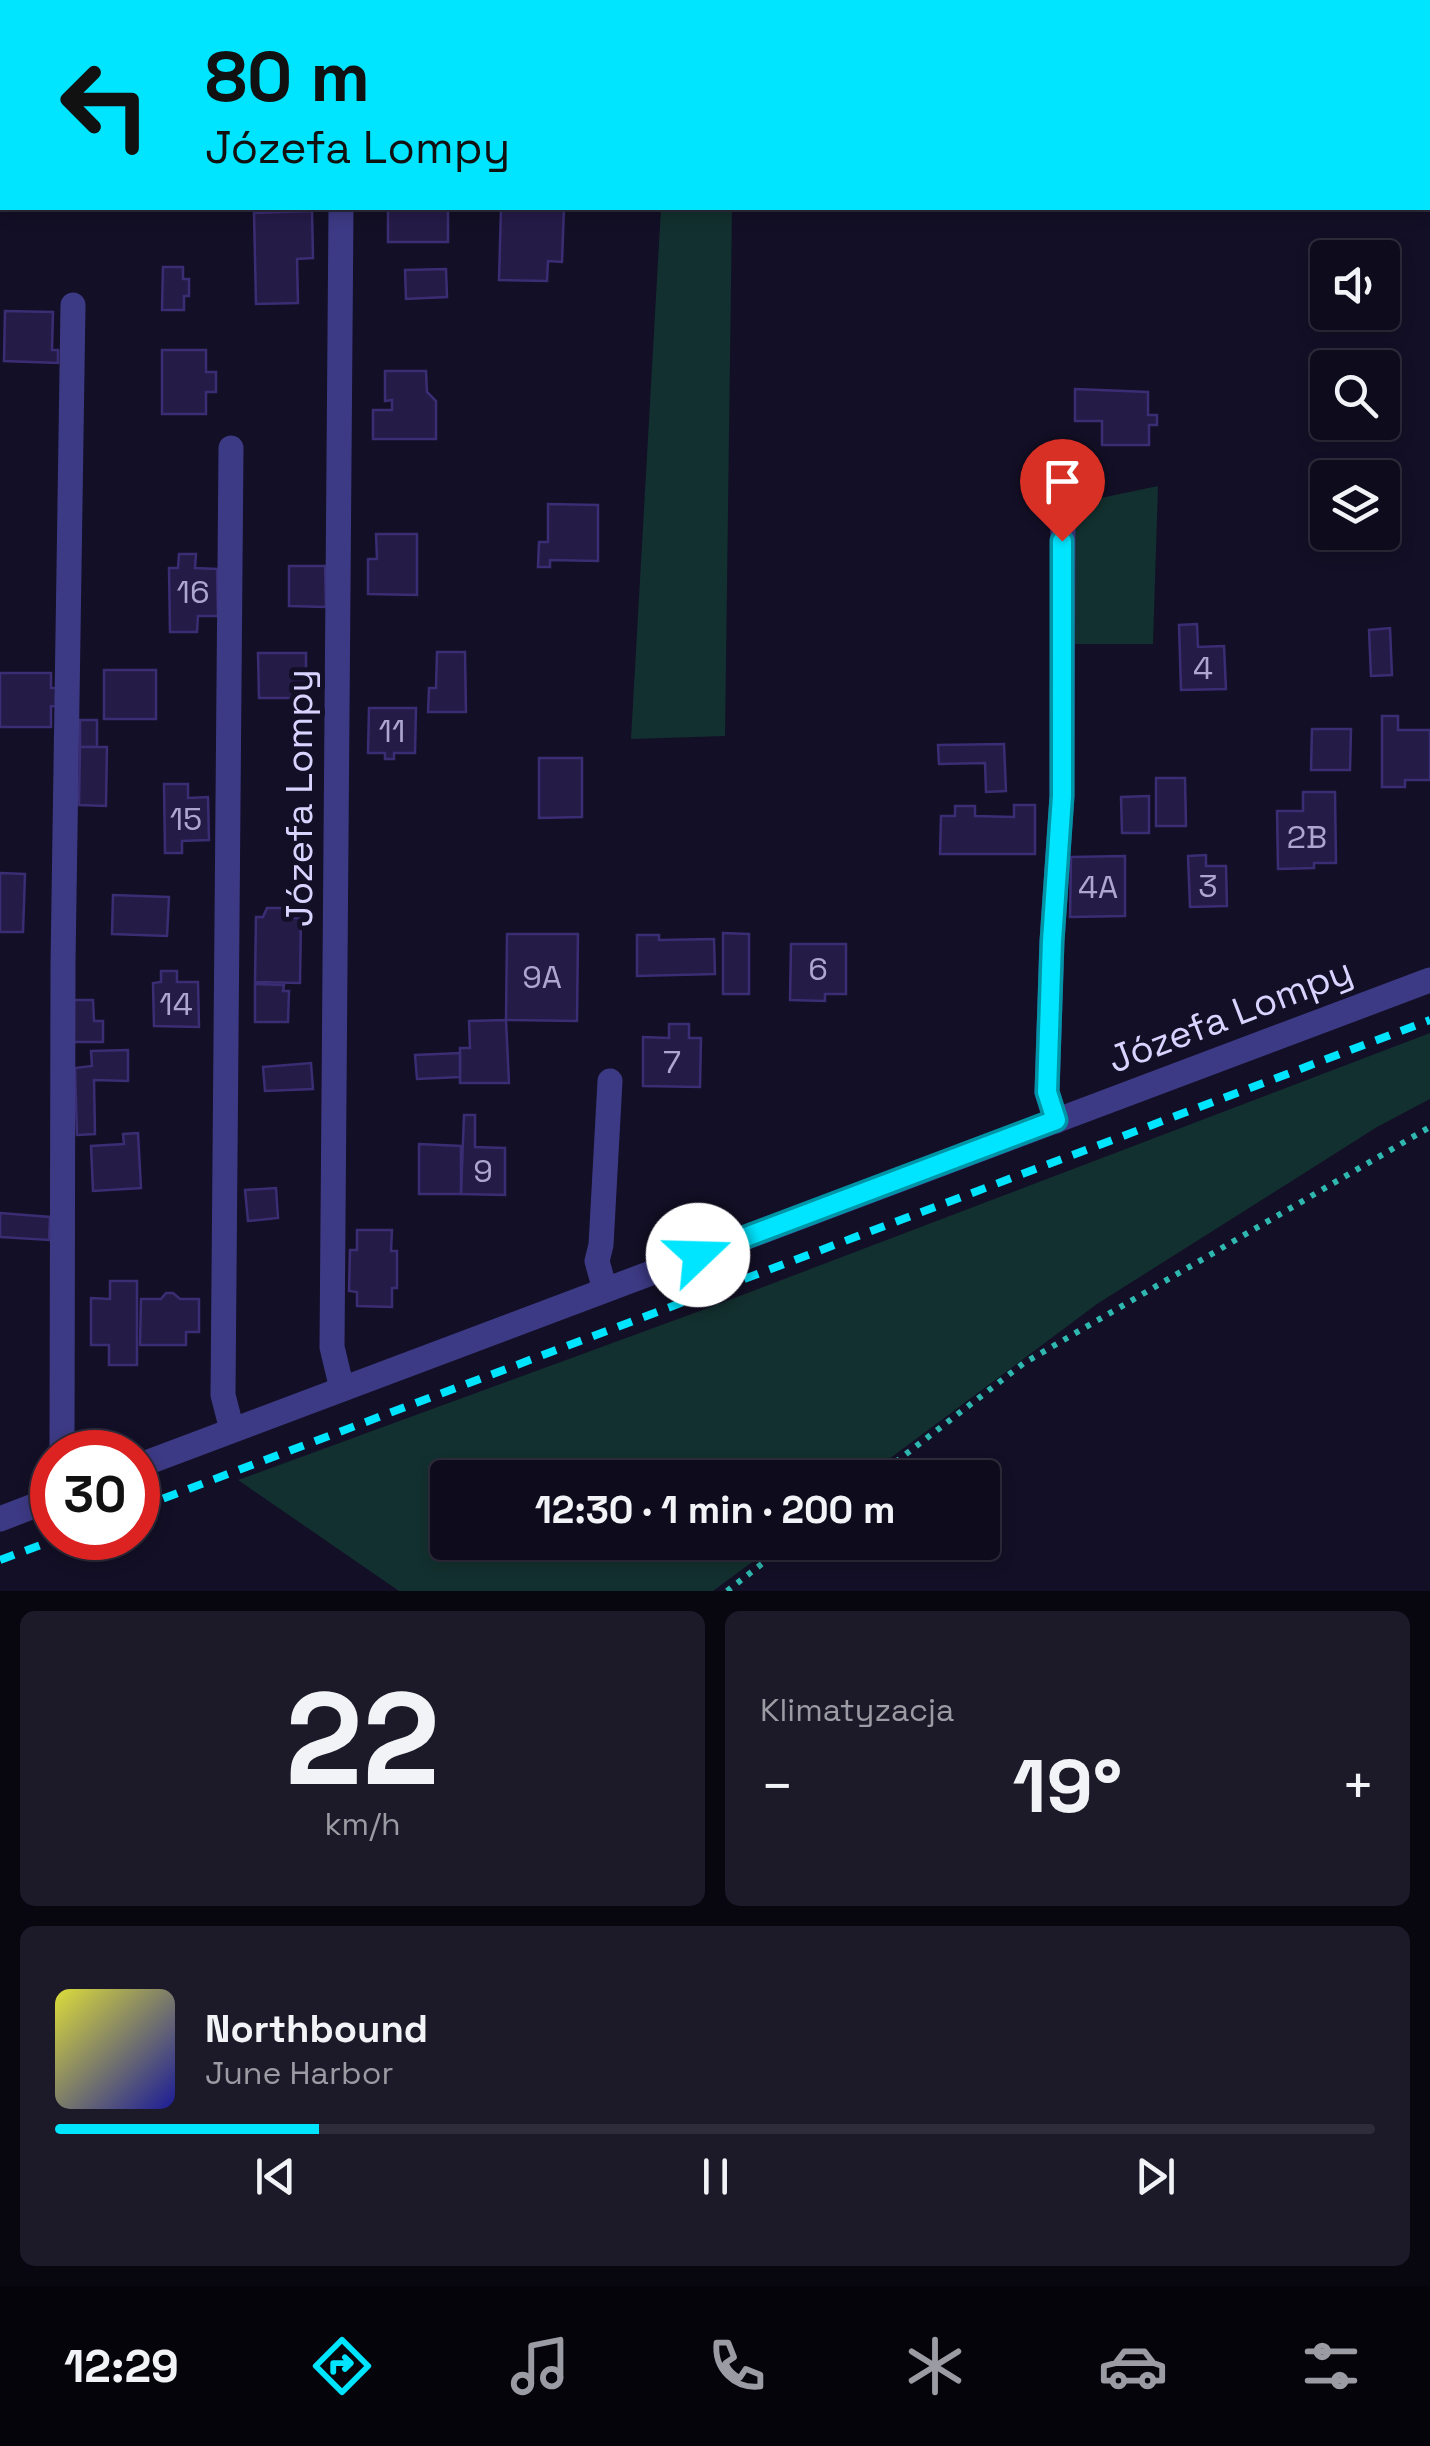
<!DOCTYPE html>
<html lang="pl">
<head>
<meta charset="utf-8">
<style>
  :root { --surface:#0e0b1c; --page:#1c1929; --text:#f1f3f6; --muted:#9b9ba3; --line:#2e2b3b; --accent:#00e5ff }
  body { margin:0; font-family:"Space Grotesk",sans-serif; background:var(--page); color:var(--text); height:100vh; display:flex; flex-direction:column; font-size:38px; white-space:nowrap }
  * { box-sizing:border-box; margin:0 }
  p { font-size:32px; color:var(--muted) }
  .icon { flex:none; width:55px; height:55px; fill:none; stroke:currentColor; stroke-width:2; stroke-linecap:round; stroke-linejoin:round }
  .map { position:relative; height:1591px; overflow:hidden }
  .panel { display:flex; flex-direction:column; gap:20px; padding:20px; background:#08060f; flex:1 }
  .panel>* { flex:none }
  .top-card { position:absolute; left:0px; top:0px; width:1430px; height:210px; box-shadow:0 5px 15px #0003,0 0 0 2px var(--line); background:#00e5ff; color:#111; overflow:hidden }
  .fabs { position:absolute; left:1310px; top:240px; display:grid; gap:20px }
  .fabs a { display:grid; place-items:center; width:90px; height:90px; border-radius:10px; background:var(--surface); box-shadow:0 5px 15px #0003,0 0 0 2px var(--line); font-size:50px }
  .speed { position:absolute; left:30px; top:1430px; display:flex; gap:20px; font-size:50px; font-weight:700; text-align:center }
  .speed>* { display:grid; place-content:center; width:130px; height:130px; border-radius:50%; background:var(--surface); box-shadow:0 5px 15px #0003,0 0 0 2px var(--line); line-height:1 }
  .speed .limit { border:15px solid #d22; background:#fff; color:#111 }
  .pin { position:absolute; display:grid; place-items:center; width:85px; height:85px; color:#fff; margin:-102px -42px; border-radius:50% 50% 50% 0; rotate:-45deg; box-shadow:0 0 10px #0007 }
  .pin .icon { rotate:45deg }
  .me { position:absolute; width:110px; margin:-55px; rotate:69deg; stroke-linejoin:round; filter:drop-shadow(0 0 8px #0008) }
  .turn { display:flex; align-items:center; gap:35px; height:210px; padding:0 40px; font-size:45px }
  .turn .icon { width:130px; height:130px; stroke-width:2.5 }
  .turn b { display:block; font-size:70px; line-height:85px }
  .big { font-size:75px; font-weight:700; line-height:1.1 }
  .panel .card { flex:1; display:flex; flex-direction:column; justify-content:center; gap:15px; min-width:0; padding:0 35px; border-radius:15px; background:var(--page) }
  .panel .dial { align-items:center; gap:0 }
  .dial b { font-size:130px; line-height:1 }
  .song { display:flex; align-items:center; gap:30px }
  .cover { width:120px; height:120px; border-radius:15px; background:linear-gradient(135deg,hsl(60 70% 55%),hsl(240 70% 35%)) }
  .played { height:10px; border-radius:5px; background:linear-gradient(90deg,var(--accent) 20%,var(--line) 20%) }
  .keys { display:flex; justify-content:space-around; direction:ltr }
  .heat { display:flex; justify-content:space-between; align-items:center; font-size:55px; direction:ltr }
  .panel .tiles { flex:1; display:grid; gap:20px; grid-template-columns:1fr 1fr }
  .card:last-child { grid-column:span 2 }
  .trip { position:absolute; left:430px; top:1460px; width:570px; height:100px; border-radius:10px; background:var(--surface); box-shadow:0 5px 15px #0003,0 0 0 2px var(--line); font-weight:700; line-height:100px; text-align:center }
  .tab-bar { display:flex; height:160px; justify-content:space-around; align-items:center; background:#06040b; color:var(--muted) }
  .tab-bar .icon { width:70px; height:70px }
  .tab-bar .current { color:var(--accent) }
  .tab-bar b { font-size:45px; color:var(--text) }
  .map>svg:first-child { display:block }
  .green { fill:#12302f }
  .building { fill:#241b47; stroke:#3b2d73; stroke-width:2.5 }
  .lines { fill:none; stroke-linecap:round; stroke-linejoin:round }
  .path { stroke:#2fb8b0; stroke-width:6; stroke-dasharray:5 8; stroke-linecap:butt }
  .minor { stroke:#3d3a85; stroke-width:25 }
  .rail { stroke:#00e5ff; stroke-width:8; stroke-dasharray:15 12; stroke-linecap:butt }
  .route-casing { stroke:#0095a6; stroke-width:25 }
  .route { stroke:#00e5ff; stroke-width:18 }
  .labels { text-anchor:middle; dominant-baseline:central; stroke-width:10; stroke-linejoin:round; paint-order:stroke }
  .number-label { font-size:32px; fill:#aca6d1 }
  .street-label { font-size:38px; fill:#d9d4ff; stroke:#130f26 }
</style>
</head>
<body>
<div class="map">
<svg width="1430" height="1591" viewBox="0 0 1430 1591">
  <rect width="100%" height="100%" fill="#130f26"/>
  <g class="green">
    <path d="M661,208h71l-7,528 -94,3z"/>
    <path d="M1158,486l-5,158h-82l1,-140z"/>
    <path d="M1430,1033v66l-53,28 -280,177 -232,173 -417,1v64l330,1 -65,48h-314l-161,-111 470,-172z"/>
  </g>
  <g class="building">
    <rect x="388" y="208" width="60" height="34"/>
    <path d="M501,208h63l-2,54 -14,-1 -1,20 -48,-1z"/>
    <path d="M312,211l1,47 -16,1 1,44 -42,1 -2,-91z"/>
    <path d="M163,267h20v12h6v17h-5v14h-22z"/>
    <path d="M446,269l1,28 -41,2 -1,-29z"/>
    <path d="M5,311l48,1 -1,38h6v13l-54,-2z"/>
    <path d="M162,350h44v22h10v20h-10v22h-44z"/>
    <path d="M385,371h41l1,21 9,9v38h-63v-29h19v-10l-7,1z"/>
    <path d="M1075,389l73,3v23h9v10h-8v20h-47v-24h-27z"/>
    <path d="M548,504l50,1v56l-48,-1v7h-12l1,-25h9z"/>
    <path d="M376,534h41v61l-49,-1v-35h9z"/>
    <path d="M179,554h17l-1,14 22,1 1,47h-20l-1,16h-27l-1,-64h9z"/>
    <path d="M289,566h36l1,41 -37,-1z"/>
    <path d="M1197,624l1,23 26,-1 2,43 -45,1 -2,-65z"/>
    <path d="M1390,628l2,47 -21,1 -2,-46z"/>
    <path d="M437,652h28l1,60h-38l1,-24h7z"/>
    <path d="M258,653h48v45h-47z"/>
    <rect x="104" y="670" width="52" height="49"/>
    <path d="M0,673h51v15h11v19l-11,-1v21h-51z"/>
    <path d="M369,708h47l-1,45h-21v6h-9v-6h-17z"/>
    <path d="M1382,716h16v14h32v50h-25v7h-23z"/>
    <rect x="80" y="720" width="17" height="27"/>
    <path d="M1312,729h39l-1,41h-39z"/>
    <path d="M1004,744l2,47 -20,1 -1,-29 -46,1 -1,-19z"/>
    <path d="M80,747h27l-1,59 -27,-1z"/>
    <path d="M539,758h43v59l-43,1z"/>
    <path d="M1156,778h29l1,48h-30z"/>
    <path d="M164,784h24v14l20,-1 1,43 -27,1v12h-17z"/>
    <path d="M1303,792h32l1,71h-22v5l-36,1 -1,-58h26z"/>
    <path d="M1149,796v37h-27l-1,-36z"/>
    <path d="M1014,805h21v49h-95l1,-38h14v-10h20v10l39,1z"/>
    <path d="M1206,855v11h20l1,40 -37,1 -2,-51z"/>
    <path d="M1125,856v60l-55,1 1,-60z"/>
    <path d="M0,873l25,1 -2,58h-23z"/>
    <path d="M113,895l56,2 -2,39 -55,-2z"/>
    <path d="M267,908h21l6,4v6h7l-1,65 -45,-1 1,-65h7z"/>
    <path d="M723,933l26,1v60h-26z"/>
    <path d="M507,934h71l-1,87 -71,-1z"/>
    <path d="M637,935h22v5l55,-1 1,35 -78,2z"/>
    <path d="M791,944h55v50h-21v7l-35,-1z"/>
    <path d="M161,971h16v11h21l1,45 -45,-1 -1,-43 8,-1z"/>
    <path d="M255,984l29,1 -1,6h6l-1,31h-33z"/>
    <path d="M72,1000h21l1,21h9v21h-30z"/>
    <path d="M506,1020l3,63h-49v-35h10l-1,-27z"/>
    <path d="M669,1024h20v14h12l-1,49 -57,-1v-49l26,1z"/>
    <path d="M128,1050v31l-34,-1 1,54 -18,1 -2,-67 17,-2 -1,-15z"/>
    <path d="M460,1053v24l-43,2 -2,-24z"/>
    <path d="M311,1063l2,26 -48,2 -2,-24z"/>
    <path d="M464,1115h11v32l30,1v47l-44,-1z"/>
    <path d="M138,1133l3,55 -48,3 -2,-45 33,-2 -1,-10z"/>
    <path d="M419,1144l42,2v48h-42z"/>
    <path d="M276,1188l2,30 -30,3 -3,-31z"/>
    <path d="M0,1213l50,4 -1,23 -49,-3z"/>
    <path d="M357,1230h35l-1,21h6v37h-5v19l-35,-1v-14l-8,-1 1,-41h7z"/>
    <path d="M110,1281h27v84h-28v-20h-18v-47l19,1z"/>
    <path d="M166,1293h7l7,6h19v33h-13v13h-46l1,-46h20z"/>
  </g>
  <g class="lines">
    <g class="path">
      <path d="M875,1478l149,-115 406,-236"/>
      <path d="M727,1591l63,-49"/>
    </g>
    <g class="minor">
      <path d="M341,208l-9,1139 10,42"/>
      <path d="M231,448l-8,947 9,35"/>
      <path d="M1056,1121l-9,-29 5,-151 10,-145 1,-291"/>
      <path d="M605,1290l-8,-29 4,-16 9,-164"/>
      <path d="M62,1452l1,-488 10,-659"/>
      <path d="M138,1466l1292,-486"/>
      <path d="M0,1519l52,-20"/>
    </g>
    <g class="rail">
      <path d="M138,1508l1292,-488"/>
      <path d="M0,1560l60,-22"/>
    </g>
  </g>
  <g class="lines">
    <defs>
      <path id="route" d="M698,1255l358,-135 -9,-28 5,-151 10,-145v-255"/>
    </defs>
    <use href="#route" class="route-casing"/>
    <use href="#route" class="route"/>
  </g>
  <g class="labels">
    <g class="number-label">
      <text x="193" y="592">16</text>
      <text x="1203" y="668">4</text>
      <text x="392" y="731">11</text>
      <text x="186" y="819">15</text>
      <text x="1307" y="837">2B</text>
      <text x="1208" y="886">3</text>
      <text x="1098" y="887">4A</text>
      <text x="818" y="969">6</text>
      <text x="542" y="977">9A</text>
      <text x="176" y="1004">14</text>
      <text x="672" y="1062">7</text>
      <text x="483" y="1171">9</text>
    </g>
    <g class="street-label">
      <text transform="translate(299 798) rotate(-90)">Józefa Lompy</text>
      <text transform="translate(1230 1015) rotate(-21)">Józefa Lompy</text>
    </g>
  </g>
</svg>
<div class="fabs">
<a><svg class="icon" aria-label="sound" viewBox="0 0 24 24"><path d="M4 9h4l5-4v14l-5-4H4zM17 9q2 3 0 6"/></svg></a>
<a><svg class="icon" aria-label="search" viewBox="0 0 24 24"><circle cx="10" cy="10" r="6"/><path d="M15 15l6 6"/></svg></a>
<a><svg class="icon" aria-label="layers" viewBox="0 0 24 24"><path d="M12 4l9 5-9 5-9-5zM3 14l9 5 9-5"/></svg></a>
</div>
<div class="speed"><div class="limit">30</div></div>
<div class="pin" style="left:1062px;top:541px;background:#d93025"><svg class="icon" aria-label="arrive" viewBox="0 0 24 24"><path d="M6 21V4h12l-3 4 3 4H6"/></svg></div>
<svg class="me" style="left:698px;top:1255px" viewBox="-20 -20 40 40"><circle r="19" fill="#fff"/><path d="M0-13L10 11 0 6-10 11z" fill="#00e5ff"/></svg>
<div class="trip">12:30 · 1 min · 200 m</div>
<div class="top-card">
<div class="turn"><svg class="icon" aria-label="left" viewBox="0 0 24 24"><path d="M17 20v-9H6M10 6l-5 5 5 5"/></svg><div><b>80 m</b>Józefa Lompy</div></div>
</div>
</div>
<section class="panel">
<div class="tiles">
<div class="card dial"><b>22</b><p>km/h</p></div>
<div class="card"><p>Klimatyzacja</p>
<div class="heat"><a>−</a><b class="big">19°</b><a>+</a></div>
</div>
<div class="card">
<div class="song"><i class="cover"></i><div><b>Northbound</b><p>June Harbor</p></div></div>
<div class="played"></div>
<div class="keys"><svg class="icon" aria-label="previous" viewBox="0 0 24 24"><path d="M18 5L8 12l10 7zM5 5v14"/></svg><svg class="icon" aria-label="pause" viewBox="0 0 24 24"><path d="M8 5v14M16 5v14"/></svg><svg class="icon" aria-label="next" viewBox="0 0 24 24"><path d="M6 5l10 7-10 7zM19 5v14"/></svg></div>
</div>
</div>
</section>
<nav class="tab-bar">
<b>12:29</b>
<svg class="icon current" aria-label="directions" viewBox="0 0 24 24"><path d="M12 3l9 9-9 9-9-9zM9 14v-3h6M13 9l2 2-2 2"/></svg>
<svg class="icon" aria-label="music" viewBox="0 0 24 24"><path d="M9 18V5l10-2v13"/><circle cx="6" cy="18" r="3"/><circle cx="16" cy="16" r="3"/></svg>
<svg class="icon" aria-label="phone" viewBox="0 0 24 24"><path d="M5 4h4l2 5-3 2q2 4 5 5l2-3 5 2v4C11 20 4 13 5 4z"/></svg>
<svg class="icon" aria-label="climate" viewBox="0 0 24 24"><path d="M12 3v18M4 7l16 10M4 17L20 7"/></svg>
<svg class="icon" aria-label="car" viewBox="0 0 24 24"><path d="M5 17H2v-5l4-1 3-4h7l3 4 3 1v5h-3M9 17h6M6 11h13"/><circle cx="7" cy="17" r="2"/><circle cx="17" cy="17" r="2"/></svg>
<svg class="icon" aria-label="filters" viewBox="0 0 24 24"><path d="M4 7h16M4 17h16"/><circle cx="9" cy="7" r="2"/><circle cx="15" cy="17" r="2"/></svg>
</nav>
</body>
</html>
